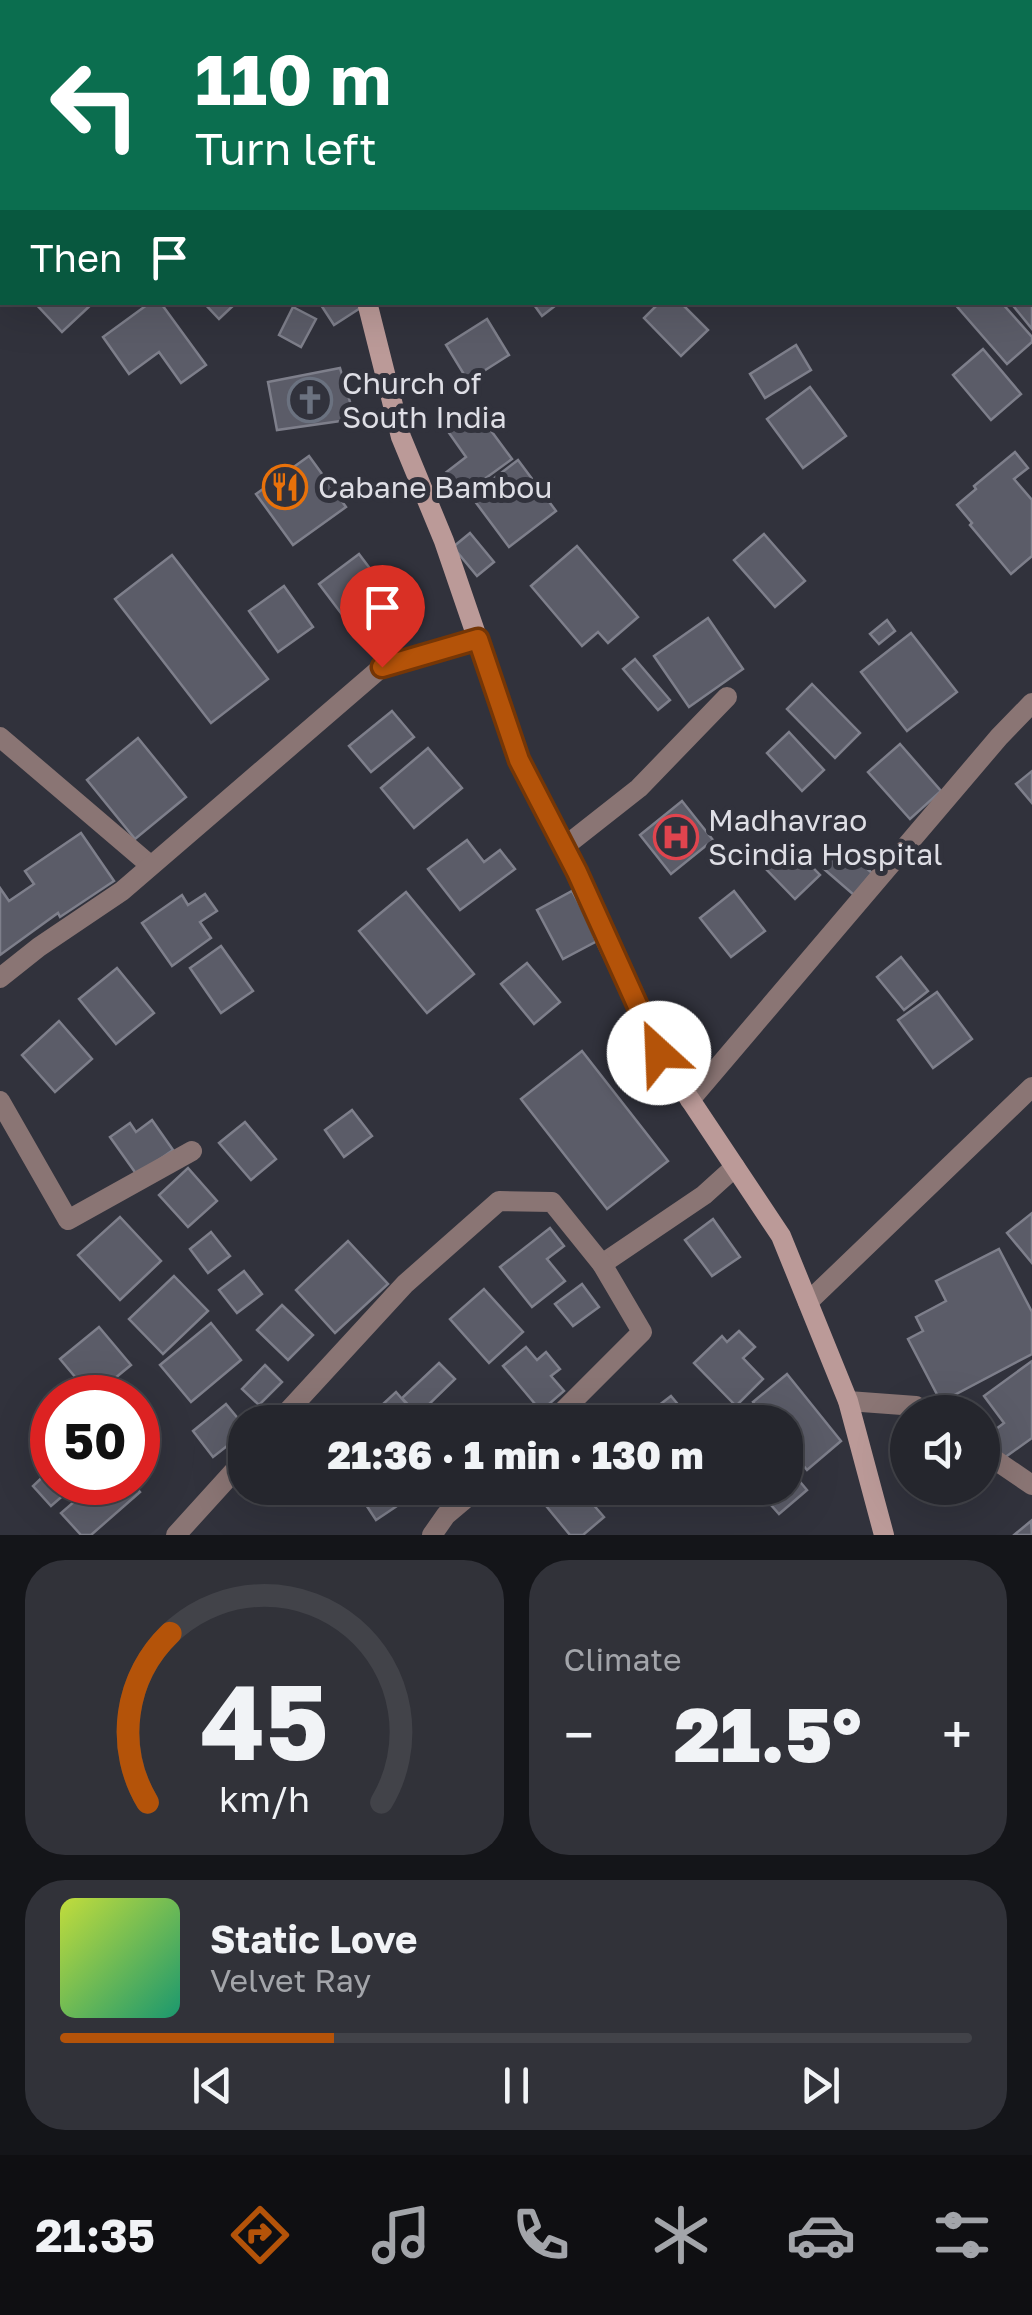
<!DOCTYPE html>
<html lang="en">
<head>
<meta charset="utf-8">
<style>
  :root { --surface:#25262d; --page:#313239; --text:#f1f3f6; --muted:#a3a5aa; --line:#424349; --accent:#b45309 }
  body { margin:0; font-family:"Golos Text",sans-serif; background:var(--page); color:var(--text); height:100vh; display:flex; flex-direction:column; font-size:38px; white-space:nowrap }
  * { box-sizing:border-box; margin:0 }
  p { font-size:32px; color:var(--muted) }
  .icon { flex:none; width:55px; height:55px; fill:none; stroke:currentColor; stroke-width:2; stroke-linecap:round; stroke-linejoin:round }
  .map { position:relative; height:1535px; overflow:hidden }
  .panel { display:flex; flex-direction:column; gap:25px; padding:25px; background:#141519; flex:1 }
  .panel>* { flex:none }
  .top-card { position:absolute; left:0px; top:0px; width:1032px; height:305px; box-shadow:0 10px 40px #0002,0 0 0 2px var(--line); background:#0b6e4f; color:#fff; overflow:hidden }
  .tools { position:absolute; left:890px; top:1395px; display:grid; gap:20px }
  .tools a { display:grid; place-items:center; width:110px; height:110px; border-radius:50%; background:var(--surface); box-shadow:0 10px 40px #0002,0 0 0 2px var(--line); font-size:50px }
  .speed { position:absolute; left:30px; top:1375px; display:flex; gap:20px; font-size:50px; font-weight:700; text-align:center }
  .speed>* { display:grid; place-content:center; width:130px; height:130px; border-radius:50%; background:var(--surface); box-shadow:0 10px 40px #0002,0 0 0 2px var(--line); line-height:1 }
  .speed .limit { border:15px solid #d22; background:#fff; color:#111 }
  .pin { position:absolute; display:grid; place-items:center; width:85px; height:85px; color:#fff; margin:-102px -42px; border-radius:50% 50% 50% 0; rotate:-45deg; box-shadow:0 0 10px #0007 }
  .pin .icon { rotate:45deg }
  .me { position:absolute; width:110px; margin:-55px; rotate:335deg; stroke-linejoin:round; filter:drop-shadow(0 0 8px #0008) }
  .turn { display:flex; align-items:center; gap:35px; height:210px; padding:0 30px; font-size:45px }
  .turn .icon { width:130px; height:130px; stroke-width:2.5 }
  .turn b { display:block; font-size:70px; line-height:85px }
  .then { display:flex; align-items:center; height:95px; padding:0 30px; background:#0003; gap:20px; font-size:38px }
  .big { font-size:75px; font-weight:800; line-height:1.1 }
  .panel .card { flex:1; display:flex; flex-direction:column; justify-content:center; gap:15px; min-width:0; padding:0 35px; border-radius:40px; background:var(--page) }
  .panel .dial { align-items:center; gap:0 }
  .dial svg { height:260px; overflow:visible; fill:none; stroke:var(--line); stroke-width:7; stroke-linecap:round; text-anchor:middle }
  .dial text { fill:var(--text); stroke:none }
  .song { display:flex; align-items:center; gap:30px }
  .cover { width:120px; height:120px; border-radius:15px; background:linear-gradient(135deg,hsl(70 70% 55%),hsl(160 70% 35%)) }
  .played { height:10px; border-radius:5px; background:linear-gradient(90deg,var(--accent) 30%,var(--line) 30%) }
  .keys { display:flex; justify-content:space-around; direction:ltr }
  .heat { display:flex; justify-content:space-between; align-items:center; font-size:55px; direction:ltr }
  .panel .tiles { flex:1; display:grid; gap:25px; grid-template-columns:1fr 1fr }
  .card:last-child { grid-column:span 2 }
  .trip { position:absolute; left:228px; top:1405px; width:575px; height:100px; border-radius:40px; background:var(--surface); box-shadow:0 10px 40px #0002,0 0 0 2px var(--line); font-weight:800; line-height:100px; text-align:center }
  .tabs { display:flex; height:160px; justify-content:space-around; align-items:center; background:#0f0f12; color:var(--muted) }
  .tabs .icon { width:70px; height:70px }
  .tabs .on { color:var(--accent) }
  .tabs b { font-size:45px; color:var(--text) }
  .map>svg:first-child { display:block }
  .building { fill:#5b5c68; stroke:#7e7f8b; stroke-width:2.5 }
  .lines { fill:none; stroke-linecap:round; stroke-linejoin:round }
  .street { stroke:#8a7574; stroke-width:20 }
  .secondary { stroke:#bb9a98; stroke-width:20 }
  .route-casing { stroke:#753606; stroke-width:25 }
  .route { stroke:#b45309; stroke-width:18 }
  .labels { text-anchor:middle; dominant-baseline:central; stroke-width:10; stroke-linejoin:round; paint-order:stroke }
  .poi-label { font-size:30px; fill:#dedee5; stroke:#31323c; text-anchor:start }
</style>
</head>
<body>
<div class="map">
<svg width="1032" height="1535" viewBox="0 0 1032 1535">
  <rect width="100%" height="100%" fill="#31323c"/>
  <g class="building">
    <path d="M207,0h62l-4,2h-56z"/>
    <path d="M412,0h78l2,2h-78z"/>
    <path d="M742,0h93l-2,2h-93z"/>
    <path d="M860,0h60l3,2h-65z"/>
    <path d="M1030,33l2,2v59l-2,2z"/>
    <path d="M1030,253l2,3v73l-22,-27h20z"/>
    <path d="M34,302h60l-32,30z"/>
    <path d="M151,302h9l46,63 -25,18 -22,-31 -30,22 -26,-37z"/>
    <path d="M203,302h34l-18,17z"/>
    <path d="M319,302h45l1,3 -31,20z"/>
    <path d="M532,302h28l-18,14z"/>
    <path d="M660,302h20l28,28 -27,26 -37,-38z"/>
    <path d="M953,302h48l31,35v5l-25,22z"/>
    <path d="M293,307l23,12 -15,28 -22,-12z"/>
    <path d="M487,319l22,36 -41,26 -22,-36z"/>
    <path d="M796,345l15,25 -46,28 -15,-24z"/>
    <path d="M983,349l38,45 -30,26 -38,-45z"/>
    <path d="M340,368l15,51 -78,11 -9,-48z"/>
    <path d="M810,387l36,49 -43,32 -36,-49z"/>
    <path d="M475,409l37,50 -51,37 -17,-22 22,-17 -19,-27z"/>
    <path d="M1015,452l13,16 -14,11 18,21v56l-21,18 -41,-49 2,-2 -15,-18 19,-16 -2,-3z"/>
    <path d="M309,456l37,51 -53,38 -37,-51z"/>
    <path d="M518,460l38,51 -47,36 -38,-51z"/>
    <path d="M470,533l24,29 -17,14 -24,-29z"/>
    <path d="M764,534l41,47 -30,26 -41,-47z"/>
    <path d="M577,546l61,71 -30,26 -10,-11 -16,14 -51,-60z"/>
    <path d="M359,554l31,41 -40,30 -31,-41z"/>
    <path d="M172,555l96,124 -57,44 -96,-124z"/>
    <path d="M284,586l29,41 -35,25 -29,-41z"/>
    <path d="M708,618l35,51 -54,38 -35,-51z"/>
    <path d="M887,620l8,11 -16,13 -9,-10z"/>
    <path d="M911,633l46,59 -50,39 -46,-59z"/>
    <path d="M635,659l35,41 -12,10 -35,-41z"/>
    <path d="M812,684l48,49 -25,25 -48,-49z"/>
    <path d="M392,711l22,26 -43,35 -22,-26z"/>
    <path d="M789,732l35,38 -22,21 -35,-38z"/>
    <path d="M138,738l48,59 -51,42 -48,-59z"/>
    <path d="M900,744l41,47 -31,28 -42,-47z"/>
    <path d="M428,748l34,40 -48,40 -33,-40z"/>
    <path d="M1032,771v32l-16,-19z"/>
    <path d="M682,801l31,39 -42,34 -31,-39z"/>
    <path d="M81,833l33,48 -54,36 -2,-4 -58,42v-67l9,13 25,-17 -9,-13z"/>
    <path d="M467,840l17,22 16,-12 15,19 -55,41 -32,-41z"/>
    <path d="M787,841l33,34 -25,24 -33,-34z"/>
    <path d="M842,847l30,26 -18,22 -30,-26z"/>
    <path d="M572,891l27,49 -36,19 -26,-49z"/>
    <path d="M734,891l31,40 -34,26 -31,-39z"/>
    <path d="M406,892l68,82 -47,39 -68,-82z"/>
    <path d="M205,894l12,17 -17,11 11,16 -39,28 -30,-43 40,-28 6,10z"/>
    <path d="M221,946l32,45 -32,22 -31,-45z"/>
    <path d="M901,957l27,34 -24,19 -27,-33z"/>
    <path d="M527,963l33,39 -26,22 -33,-40z"/>
    <path d="M117,968l37,45 -38,31 -37,-45z"/>
    <path d="M937,992l35,47 -39,29 -35,-48z"/>
    <path d="M59,1021l33,38 -37,33 -33,-37z"/>
    <path d="M582,1051l86,110 -61,48 -86,-110z"/>
    <path d="M352,1110l20,26 -28,21 -19,-27z"/>
    <path d="M152,1120l21,30 -36,25 -27,-38 20,-14 6,9z"/>
    <path d="M245,1122l31,37 -25,21 -32,-37z"/>
    <path d="M188,1168l29,33 -29,26 -29,-32z"/>
    <path d="M1032,1213v50l-25,-30z"/>
    <path d="M120,1217l41,44 -41,39 -42,-45z"/>
    <path d="M713,1219l27,38 -28,19 -27,-36z"/>
    <path d="M550,1228l14,18 -17,13 18,22 -33,26 -32,-40z"/>
    <path d="M211,1232l19,24 -22,17 -18,-24z"/>
    <path d="M348,1241l40,43 -53,49 -39,-43z"/>
    <path d="M999,1249l33,63v42l-91,48 -33,-63 15,-8 -7,-14 30,-16 -10,-20z"/>
    <path d="M244,1271l18,23 -25,19 -18,-23z"/>
    <path d="M174,1276l34,35 -45,43 -34,-35z"/>
    <path d="M582,1284l17,23 -26,19 -18,-22z"/>
    <path d="M484,1289l39,43 -34,31 -39,-44z"/>
    <path d="M282,1305l31,30 -25,25 -31,-30z"/>
    <path d="M211,1323l30,37 -50,42 -31,-37z"/>
    <path d="M99,1327l32,38 -39,32 -32,-38z"/>
    <path d="M739,1331l16,16 -12,11 20,21 -27,27 -42,-43 28,-27 5,6z"/>
    <path d="M526,1347l11,13 9,-8 14,17 -9,7 13,15 -23,20 -38,-45z"/>
    <path d="M1032,1361v77l-28,20 -16,-23 16,-12 -20,-27z"/>
    <path d="M439,1363l16,16 -37,36 -16,-17z"/>
    <path d="M265,1365l17,17 -23,23 -17,-16z"/>
    <path d="M787,1374l54,67 -34,29 -22,-27v-21h-16l-16,-20z"/>
    <path d="M396,1392l21,24 -8,6h-9l-17,-18z"/>
    <path d="M671,1396l20,24 -3,2h-51z"/>
    <path d="M226,1404l19,23v5l-32,25 -20,-26z"/>
    <path d="M785,1464l22,26 -28,24 -23,-26h29z"/>
    <path d="M52,1468v14h58l3,3 3,-3h16l8,10 -49,43h-10l-20,-22 21,-18 -8,-9 -23,20 -18,-20z"/>
    <path d="M355,1488h47l7,10 -33,22z"/>
    <path d="M558,1488h21l25,29 -21,18h-13l-28,-34z"/>
    <path d="M1031,1521l1,14h-18z"/>
  </g>
  <g class="lines">
    <g class="street">
      <path d="M285,2l3,-2"/>
      <path d="M957,2l2,-2"/>
      <path d="M0,267l2,-2"/>
      <path d="M0,737l150,128"/>
      <path d="M564,847l75,-59 88,-91"/>
      <path d="M0,978l39,-31 83,-56 260,-224 96,-28"/>
      <path d="M690,1100l309,-363 33,-34"/>
      <path d="M0,1101l68,119 124,-69"/>
      <path d="M602,1264l102,-69 31,-28"/>
      <path d="M808,1302l224,-215"/>
      <path d="M848,1401l68,5 9,6"/>
      <path d="M278,1422l127,-138 94,-83 53,1 50,62 40,68 -90,90"/>
      <path d="M982,1451l50,34"/>
      <path d="M176,1535l69,-76"/>
      <path d="M432,1535l14,-20 32,-27"/>
    </g>
    <g class="secondary">
      <path d="M311,0v2"/>
      <path d="M367,302l34,135 43,104 75,219 58,112 26,63 56,118 122,183 67,165 36,134"/>
    </g>
  </g>
  <g class="lines">
    <defs>
      <path id="route" d="M382,667l96,-28 41,121 58,112 82,181"/>
    </defs>
    <use href="#route" class="route-casing"/>
    <use href="#route" class="route"/>
  </g>
  <defs>
    <symbol id="church-ring" viewBox="-11 -11 22 22"><circle r="9.5" fill="#31323c" stroke="#6b7280" stroke-width="1.5"/><path d="M-1.2-6h2.4v3.5h3.3v2.4h-3.3V6h-2.4V-.1h-3.3v-2.4h3.3Z" fill="#6b7280"/></symbol>
    <symbol id="restaurant-ring" viewBox="-11 -11 22 22"><circle r="9.5" fill="#31323c" stroke="#e8710a" stroke-width="1.5"/><path d="M-5-6h1v4h1v-4h1v4h1v-4h1v5L-1.5 .5V6h-2V.5L-5-1ZM5-6V6H3V1.5H1.5Q1.5-4 5-6Z" fill="#e8710a"/></symbol>
    <symbol id="hospital-ring" viewBox="-11 -11 22 22"><circle r="9.5" fill="#31323c" stroke="#e0444e" stroke-width="1.5"/><path d="M-5-5h3v3.5h4V-5h3V5h-3V1.5h-4V5h-3Z" fill="#e0444e"/></symbol>
  </defs>
  <g fill-rule="evenodd">
    <use href="#church-ring" x="285" y="375" width="50" height="50"/>
    <use href="#restaurant-ring" x="260" y="462" width="50" height="50"/>
    <use href="#hospital-ring" x="651" y="812" width="50" height="50"/>
  </g>
  <g class="labels">
    <g class="poi-label">
      <text x="342" y="383">Church of<tspan x="342" dy="34">South India</tspan></text>
      <text x="318" y="487">Cabane Bambou</text>
      <text x="708" y="820">Madhavrao<tspan x="708" dy="34">Scindia Hospital</tspan></text>
    </g>
  </g>
</svg>
<div class="tools">
<a><svg class="icon" aria-label="sound" viewBox="0 0 24 24"><path d="M4 9h4l5-4v14l-5-4H4zM17 9q2 3 0 6"/></svg></a>
</div>
<div class="speed"><div class="limit">50</div></div>
<div class="pin" style="left:382px;top:667px;background:#d93025"><svg class="icon" aria-label="arrive" viewBox="0 0 24 24"><path d="M6 21V4h12l-3 4 3 4H6"/></svg></div>
<svg class="me" style="left:659px;top:1053px" viewBox="-20 -20 40 40"><circle r="19" fill="#fff"/><path d="M0-13L10 11 0 6-10 11z" fill="#b45309"/></svg>
<div class="trip">21:36 · 1 min · 130 m</div>
<div class="top-card">
<div class="turn"><svg class="icon" aria-label="left" viewBox="0 0 24 24"><path d="M17 20v-9H6M10 6l-5 5 5 5"/></svg><div><b>110 m</b>Turn left</div></div>
<div class="then">Then<svg class="icon" aria-label="arrive" viewBox="0 0 24 24"><path d="M6 21V4h12l-3 4 3 4H6"/></svg></div>
</div>
</div>
<section class="panel">
<div class="tiles">
<div class="card dial"><svg viewBox="0 0 100 80">
<path d="M14 69A42 42 0 1 1 86 69"/>
<path d="M14 69A42 42 0 0 1 21 17" stroke="#b45309"/>
<text x="50" y="56" font-size="32" font-weight="700">45</text>
<text x="50" y="72" font-size="11">km/h</text>
</svg></div>
<div class="card"><p>Climate</p>
<div class="heat"><a>−</a><b class="big">21.5°</b><a>+</a></div>
</div>
<div class="card">
<div class="song"><i class="cover"></i><div><b>Static Love</b><p>Velvet Ray</p></div></div>
<div class="played"></div>
<div class="keys"><svg class="icon" aria-label="previous" viewBox="0 0 24 24"><path d="M18 5L8 12l10 7zM5 5v14"/></svg><svg class="icon" aria-label="pause" viewBox="0 0 24 24"><path d="M8 5v14M16 5v14"/></svg><svg class="icon" aria-label="next" viewBox="0 0 24 24"><path d="M6 5l10 7-10 7zM19 5v14"/></svg></div>
</div>
</div>
</section>
<nav class="tabs">
<b>21:35</b>
<svg class="icon on" aria-label="directions" viewBox="0 0 24 24"><path d="M12 3l9 9-9 9-9-9zM9 14v-3h6M13 9l2 2-2 2"/></svg>
<svg class="icon" aria-label="music" viewBox="0 0 24 24"><path d="M9 18V5l10-2v13"/><circle cx="6" cy="18" r="3"/><circle cx="16" cy="16" r="3"/></svg>
<svg class="icon" aria-label="phone" viewBox="0 0 24 24"><path d="M5 4h4l2 5-3 2q2 4 5 5l2-3 5 2v4C11 20 4 13 5 4z"/></svg>
<svg class="icon" aria-label="climate" viewBox="0 0 24 24"><path d="M12 3v18M4 7l16 10M4 17L20 7"/></svg>
<svg class="icon" aria-label="car" viewBox="0 0 24 24"><path d="M5 17H2v-5l4-1 3-4h7l3 4 3 1v5h-3M9 17h6M6 11h13"/><circle cx="7" cy="17" r="2"/><circle cx="17" cy="17" r="2"/></svg>
<svg class="icon" aria-label="filters" viewBox="0 0 24 24"><path d="M4 7h16M4 17h16"/><circle cx="9" cy="7" r="2"/><circle cx="15" cy="17" r="2"/></svg>
</nav>
</body>
</html>
